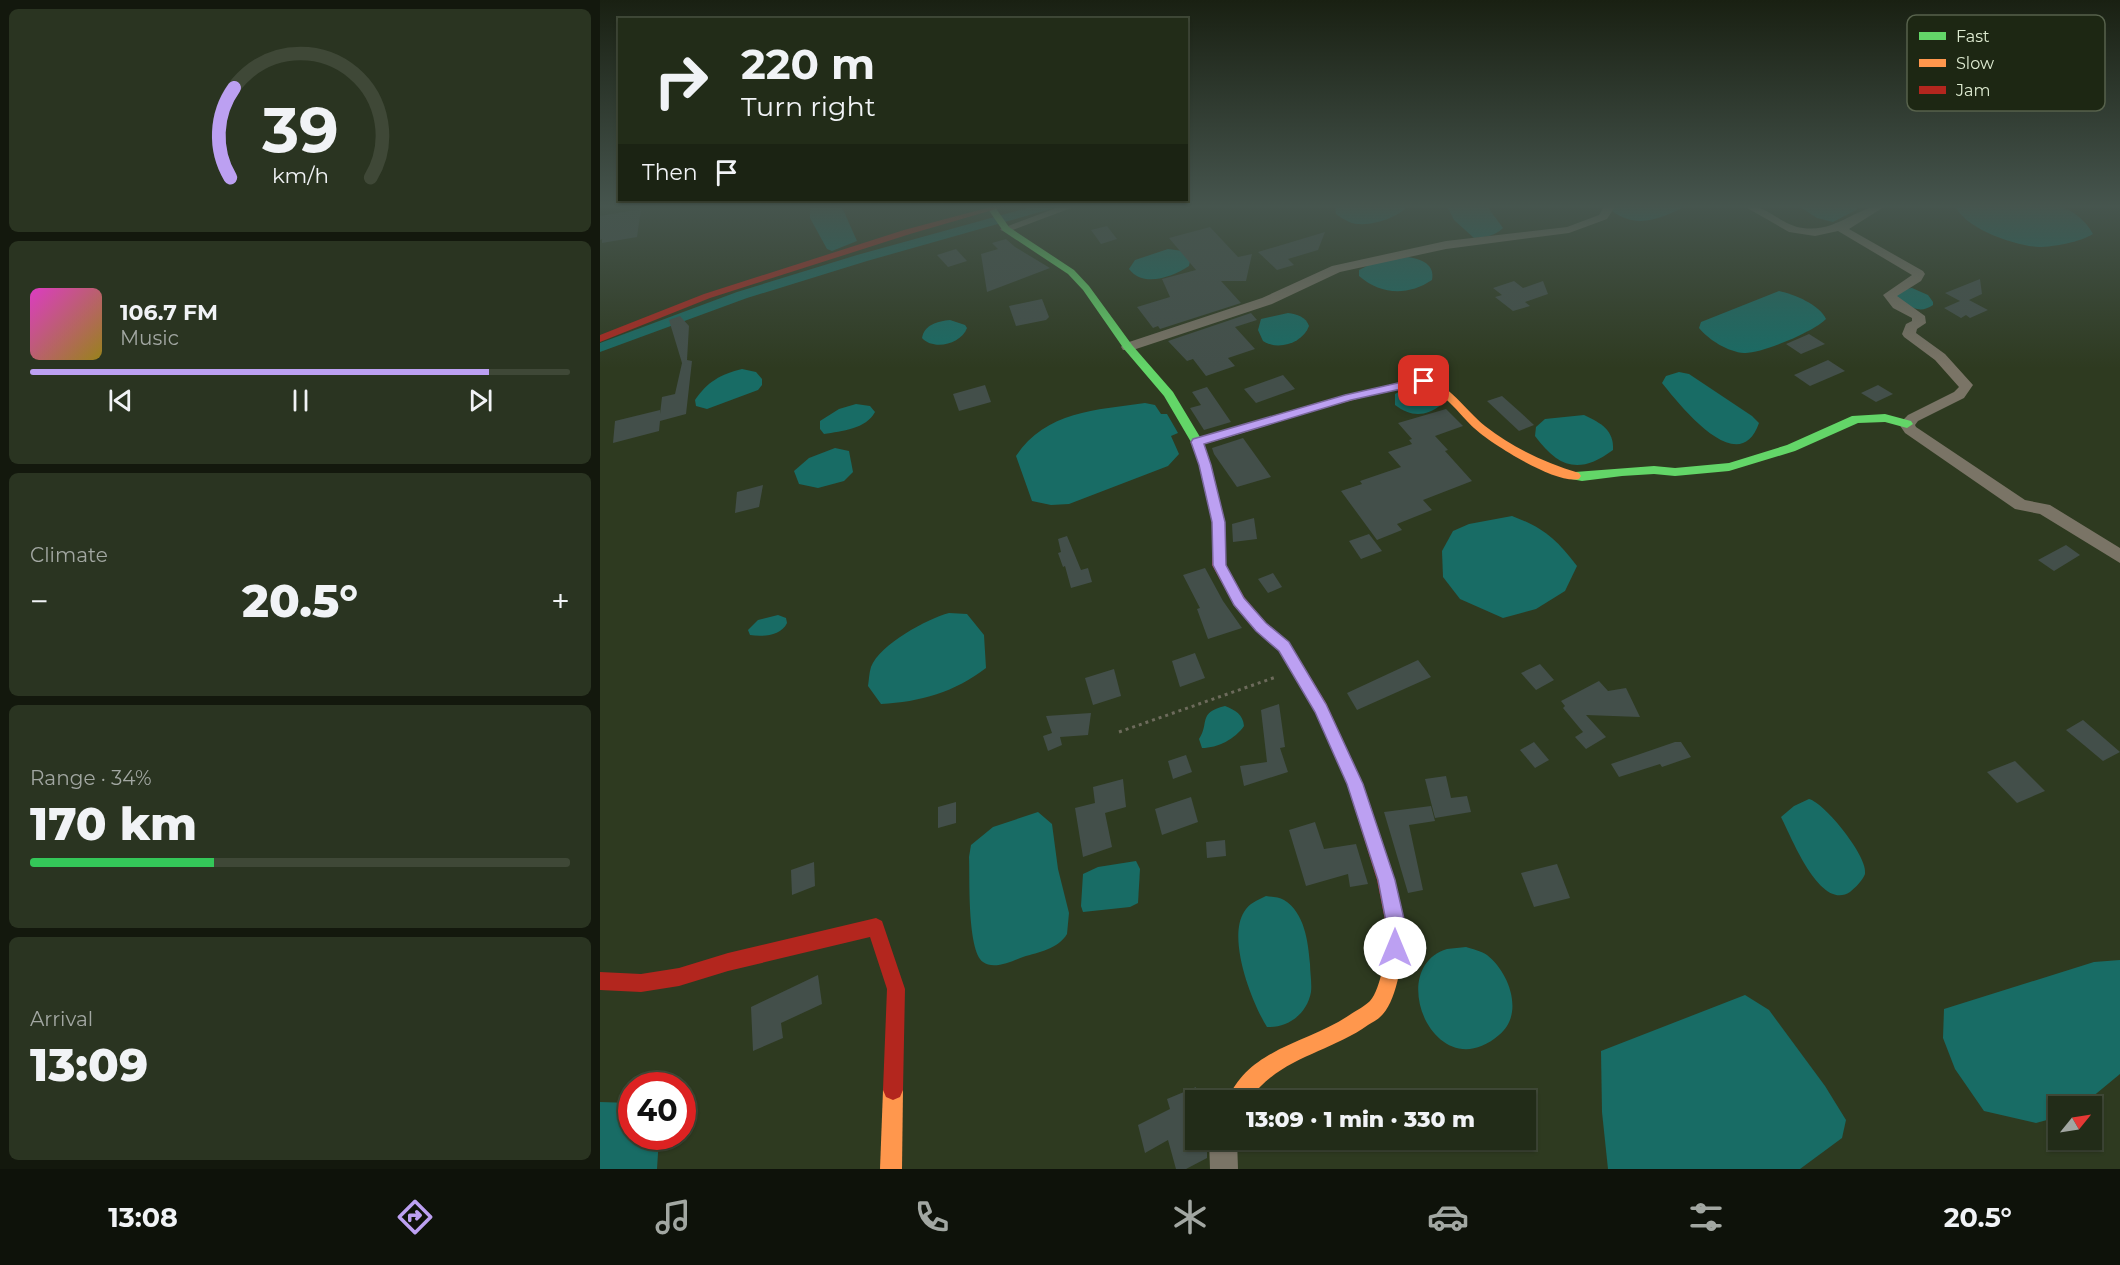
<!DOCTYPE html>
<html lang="en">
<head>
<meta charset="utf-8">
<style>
  :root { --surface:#222c18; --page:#2a3421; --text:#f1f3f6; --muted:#a2a7a2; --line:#3f4837; --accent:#bca0f2 }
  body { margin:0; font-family:Montserrat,sans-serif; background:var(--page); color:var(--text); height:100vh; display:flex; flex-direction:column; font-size:22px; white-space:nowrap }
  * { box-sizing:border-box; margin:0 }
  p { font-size:20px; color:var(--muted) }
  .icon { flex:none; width:33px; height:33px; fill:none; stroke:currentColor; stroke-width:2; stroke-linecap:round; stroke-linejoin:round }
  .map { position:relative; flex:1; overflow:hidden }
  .sheet { display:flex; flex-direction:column; gap:9px; padding:9px; background:#13180d; width:600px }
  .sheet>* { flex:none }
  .guide { position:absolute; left:18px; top:18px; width:570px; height:183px; border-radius:0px; box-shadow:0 2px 4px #0004,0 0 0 2px var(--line); background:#222c18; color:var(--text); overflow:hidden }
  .needle { width:39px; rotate:60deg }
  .fabs { position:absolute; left:1448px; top:1096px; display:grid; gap:12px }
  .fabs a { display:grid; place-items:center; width:54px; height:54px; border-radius:0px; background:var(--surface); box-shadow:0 2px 4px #0004,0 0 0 2px var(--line); font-size:30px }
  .speed { position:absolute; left:18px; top:1072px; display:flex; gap:12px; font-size:30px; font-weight:700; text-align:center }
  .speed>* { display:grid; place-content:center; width:78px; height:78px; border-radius:50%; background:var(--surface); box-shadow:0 2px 4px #0004,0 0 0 2px var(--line); line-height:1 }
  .speed .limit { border:9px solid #d22; background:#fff; color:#111 }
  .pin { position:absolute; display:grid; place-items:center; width:51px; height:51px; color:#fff; margin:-26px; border-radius:12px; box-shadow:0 3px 9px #0006 }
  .me { position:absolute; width:66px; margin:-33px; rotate:0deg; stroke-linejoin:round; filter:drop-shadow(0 0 4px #0008) }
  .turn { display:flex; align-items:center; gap:21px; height:126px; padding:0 24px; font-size:27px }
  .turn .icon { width:78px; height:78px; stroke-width:2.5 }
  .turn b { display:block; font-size:42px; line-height:51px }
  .then { display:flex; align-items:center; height:57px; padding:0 24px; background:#0003; gap:12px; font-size:22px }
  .big { font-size:45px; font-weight:800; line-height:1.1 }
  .sheet .tile { flex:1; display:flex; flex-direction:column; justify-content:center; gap:9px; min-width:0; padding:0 21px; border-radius:9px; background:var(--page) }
  .sheet .dial { align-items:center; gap:0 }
  .dial svg { height:156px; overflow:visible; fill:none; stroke:var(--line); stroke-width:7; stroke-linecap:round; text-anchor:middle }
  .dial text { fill:var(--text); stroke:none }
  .song { display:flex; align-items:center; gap:18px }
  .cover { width:72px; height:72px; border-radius:9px; background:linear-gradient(135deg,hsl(310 70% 55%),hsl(50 70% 35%)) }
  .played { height:6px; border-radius:3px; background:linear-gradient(90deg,var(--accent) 85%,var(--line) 85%) }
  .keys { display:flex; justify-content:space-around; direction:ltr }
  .heat { display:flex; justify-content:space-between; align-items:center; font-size:33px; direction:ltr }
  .charge { height:9px; border-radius:4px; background:linear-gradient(90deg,#34c759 34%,var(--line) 0) }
  .trip { position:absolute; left:585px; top:1090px; width:351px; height:60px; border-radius:0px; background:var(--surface); box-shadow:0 2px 4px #0004,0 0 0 2px var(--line); font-weight:800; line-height:60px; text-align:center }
  .dock { display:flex; height:96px; justify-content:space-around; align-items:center; background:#0e120a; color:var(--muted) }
  .dock .icon { width:42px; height:42px }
  .dock .selected { color:var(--accent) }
  .dock b { font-size:27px; color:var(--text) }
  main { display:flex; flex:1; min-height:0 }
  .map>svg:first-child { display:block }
  .water { fill:#186c65 }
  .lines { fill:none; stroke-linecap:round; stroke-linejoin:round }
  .canal { fill:#186c65; fill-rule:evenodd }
  .building { fill:#434f4a }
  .path { stroke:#6d6b5c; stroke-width:3; stroke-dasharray:3 4; stroke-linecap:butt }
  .street { fill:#7a7466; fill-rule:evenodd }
  .fast { fill:#63d668; fill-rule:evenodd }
  .slow { fill:#ff974d; fill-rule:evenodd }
  .jam { fill:#b3261e; fill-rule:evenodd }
  .route { fill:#bca0f2; stroke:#7a689d; stroke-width:1.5 }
  .key { fill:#1d2713; stroke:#57624c; stroke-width:1.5 }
  .key-label { font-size:16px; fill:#deebd1 }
</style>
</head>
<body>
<main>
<section class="sheet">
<div class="tile dial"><svg viewBox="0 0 100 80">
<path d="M14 69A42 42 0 1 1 86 69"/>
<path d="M14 69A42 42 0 0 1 16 23" stroke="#bca0f2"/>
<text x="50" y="56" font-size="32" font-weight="700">39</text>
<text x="50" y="72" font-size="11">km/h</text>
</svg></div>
<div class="tile">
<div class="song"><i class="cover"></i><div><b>106.7 FM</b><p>Music</p></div></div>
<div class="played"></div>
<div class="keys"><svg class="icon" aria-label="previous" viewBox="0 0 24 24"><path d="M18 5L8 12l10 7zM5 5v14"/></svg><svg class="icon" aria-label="pause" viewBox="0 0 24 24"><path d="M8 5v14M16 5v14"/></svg><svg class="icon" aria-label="next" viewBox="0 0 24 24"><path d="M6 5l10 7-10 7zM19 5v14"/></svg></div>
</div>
<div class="tile"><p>Climate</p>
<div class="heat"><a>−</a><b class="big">20.5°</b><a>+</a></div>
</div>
<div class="tile"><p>Range · 34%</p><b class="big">170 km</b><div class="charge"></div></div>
<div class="tile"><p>Arrival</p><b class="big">13:09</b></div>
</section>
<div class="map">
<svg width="1520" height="1169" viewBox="0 0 1520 1169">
  <rect width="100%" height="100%" fill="#2e3a20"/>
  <g class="water">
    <path d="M210,205h31l16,36 -25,10 -5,-2 -17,-31z"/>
    <path d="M735,205h74c-11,13 -42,24 -60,17 -4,-2 -9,-5 -13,-8z"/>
    <path d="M851,205h35l17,23c-8,8 -18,9 -29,10l-20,-18 -6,-12z"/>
    <path d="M1015,205h73c-26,13 -50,25 -76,6z"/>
    <path d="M1197,205h61l1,1 -3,4 -23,12 -16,-4z"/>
    <path d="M1355,205c31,0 66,-4 98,0 16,2 33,15 40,29 -13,8 -39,13 -54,13 -24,-1 -76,-19 -84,-42z"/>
    <path d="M568,249l15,2 7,10 -1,5c-17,11 -46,22 -60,3l6,-9z"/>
    <path d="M808,257c13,2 27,7 24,23 -24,16 -51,15 -73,-4v-6l16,-8z"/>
    <path d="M1312,288l16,7 5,7v3c-14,10 -25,1 -37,-8l4,-7z"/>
    <path d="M1179,291c15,3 41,14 47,28 -11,12 -65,35 -82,34 -16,-1 -35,-13 -45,-25l2,-6z"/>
    <path d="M688,313c9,1 18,4 21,13 -6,17 -31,25 -46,15l-5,-11 3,-11z"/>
    <path d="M350,320l15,5 2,3c-6,16 -33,23 -45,10 2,-13 16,-17 28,-18z"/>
    <path d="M142,369l14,3 6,7v6l-4,5 -51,19 -11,-3 -1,-6c12,-18 26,-26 47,-31z"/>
    <path d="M1079,372l10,2 63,42 7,7c-20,58 -80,-19 -97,-40l4,-7z"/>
    <path d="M806,388h27l9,13 -1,4c-16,12 -30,12 -46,0v-11z"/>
    <path d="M545,403l10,2 6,9h6l11,19 -7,3 8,18 -11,12 -99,38 -18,1 -19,-4 -16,-45c30,-45 80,-46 129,-53z"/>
    <path d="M256,404l14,2 5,6c-9,17 -33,19 -51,22l-4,-5v-8l19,-12z"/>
    <path d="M984,415c17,8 30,15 29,35 -34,25 -54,18 -78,-14l1,-9 9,-8z"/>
    <path d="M235,448l14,3 4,21 -9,9 -26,7 -19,-4 -5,-13 15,-13z"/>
    <path d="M912,516c32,12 44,23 65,50l-12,25 -29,18 -33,9 -43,-19 -17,-22 -1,-26 11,-20 16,-7z"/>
    <path d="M349,613l18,1 17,21 2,33c-31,24 -66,34 -105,36l-13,-18c1,-6 1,-13 3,-19 9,-23 56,-48 78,-54z"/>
    <path d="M178,615l8,3 1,5c-6,13 -25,14 -37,12l-2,-5 10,-10z"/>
    <path d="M625,706c10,4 18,8 19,20 -9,13 -26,22 -42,22l-3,-9c11,-16 -2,-26 26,-33z"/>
    <path d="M1209,799c16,4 60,59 56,75 -2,6 -10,14 -15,18 -30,20 -59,-56 -69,-75l13,-11z"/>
    <path d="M438,812l14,12 6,45 11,44 -2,21c-9,15 -28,18 -44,23 -11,4 -29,13 -40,5 -16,-12 -13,-84 -14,-105l2,-12 22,-18z"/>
    <path d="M536,861l4,8 -2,34 -8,4 -47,5 -2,-6 2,-32 15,-7z"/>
    <path d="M666,896c7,1 13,1 18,4 21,13 24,42 26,64 0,8 2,19 1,28 -4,22 -23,36 -44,35 -15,-24 -40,-88 -23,-115 5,-9 14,-12 22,-16z"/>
    <path d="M866,947c6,2 15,4 21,8 22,17 38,59 12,80 -64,55 -115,-67 -52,-86 6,-1 13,-1 19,-2z"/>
    <path d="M1520,960v114l-40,33h-22v10l-22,6 -52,-12 -29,-42 -12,-31 1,-29 150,-47z"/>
    <path d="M1145,995l24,15 56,76 21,34 -4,18 -42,31h-192l-6,-57 -1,-61z"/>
    <path d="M0,1102l31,1 1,34h27l-2,32h-57z"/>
  </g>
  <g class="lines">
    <path class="canal" d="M438,205h18l-2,3 -187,53 -120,37 -147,54v-9l137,-51 120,-37z"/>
  </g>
  <g class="building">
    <path d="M41,209l-4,28 -35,6v-4l-2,1v-24z"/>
    <path d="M507,226l10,13 -16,5 -10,-14z"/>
    <path d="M610,227l28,30 14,-3 -6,27h-25l20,22 -81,26 -2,-3 -5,2 -16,-21 33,-10 -8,-18 34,-9 -27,-32z"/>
    <path d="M725,232l-7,18 -30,9 6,6 -17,5 -19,-18z"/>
    <path d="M406,239l9,8 35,21 -63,24 -6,-38 17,-5 -6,-6z"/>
    <path d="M356,249l11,12 -19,6 -11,-12z"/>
    <path d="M1380,279l2,15 -13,6 19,10 -18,8 -4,-3 -5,3 -17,-10 16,-7 -15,-8z"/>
    <path d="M914,281l9,7 20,-7 5,13 -23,8 5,4 -17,5 -18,-14 7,-2 -9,-7z"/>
    <path d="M442,299l7,18 -3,3 -30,6 -7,-20z"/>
    <path d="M651,313l6,7 -22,7 20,22 -27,9 7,8 -29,10 -13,-17 -6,2 -19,-20z"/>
    <path d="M80,316l9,10 -2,34 5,1 -6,53 -26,7 -1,10 -46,12 2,-22 45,-11v4l2,-17 13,-3 7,-31 -13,-43z"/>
    <path d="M1209,334l16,10 -24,10 -15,-10z"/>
    <path d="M1228,360l17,11 -35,15 -16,-11z"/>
    <path d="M683,375l12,14 -39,14 -12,-14z"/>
    <path d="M385,385l6,17 -32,9 -6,-17z"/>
    <path d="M1278,385l15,9 -17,8 -15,-9z"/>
    <path d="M607,387l24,35 -27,8 -14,-22 11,-3 -9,-13z"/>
    <path d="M902,396l18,16 14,13 -15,6 -32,-30z"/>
    <path d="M846,409l17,17 -28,10 13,14 -3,1 27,30 -49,19 9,10 -35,14 5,6 -25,10 -36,-49 21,-7 -2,-3 41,-14 -13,-15 24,-8 -3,-4 3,-1 -14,-16z"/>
    <path d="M643,438l28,39 -34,10 -23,-33 -2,-6z"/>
    <path d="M163,485l-4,22 -24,6 2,-21z"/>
    <path d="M654,518l3,21 -24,3 -1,-18z"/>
    <path d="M769,534l13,17 -21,8 -12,-18z"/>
    <path d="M467,536l14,34 7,-2 4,14 -21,6 -6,-22 -2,1 -5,-14 3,-1 -3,-13z"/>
    <path d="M1466,545l14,10 -26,16 -16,-11z"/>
    <path d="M605,568l18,33 19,27 -34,11 -11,-30 3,-1 -17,-33z"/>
    <path d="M673,573l9,14 -14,6 -10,-14z"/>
    <path d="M595,653l10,25 -25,9 -8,-26z"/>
    <path d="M818,660l13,17 -74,33 -10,-17z"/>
    <path d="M940,664l14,16 -18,10 -15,-17z"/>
    <path d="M514,669l7,27 -28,9 -8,-27z"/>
    <path d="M999,681l9,10 18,-3 14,29 -54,-2 20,22 -20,12 -11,-12 8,-5 -20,-24 2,-2 -4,-5z"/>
    <path d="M679,704l6,43 -5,1 8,24 -44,14 -4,-20 27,-4 -6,-52z"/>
    <path d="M491,713l-3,22 -28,2 2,8 -14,6 -5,-15 9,-3 -6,-17z"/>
    <path d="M1483,720l37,32 -17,9 -37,-31z"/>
    <path d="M934,742l15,18 -14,8 -15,-18z"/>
    <path d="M1075,742h6l10,15 -29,10 -2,-3 -41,13 -8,-13z"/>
    <path d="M586,755l6,17 -19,7 -5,-18z"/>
    <path d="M1415,761l30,30 -28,12 -30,-31z"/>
    <path d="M846,776l5,22 16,-2 4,16 -36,6 -10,-39z"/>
    <path d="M523,779l3,28 -21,6 7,34 -29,10 -8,-49 20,-5 -2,-16z"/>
    <path d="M591,797l7,25 -36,13 -7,-26z"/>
    <path d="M356,802v21l-18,5v-21z"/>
    <path d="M831,806l4,15 -26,4 14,65 -15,3 -24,-81z"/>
    <path d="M715,822l9,27 32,-5 12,40 -18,3 -2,-13 -42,12 -17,-56z"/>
    <path d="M625,840l1,16 -19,2 -1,-16z"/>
    <path d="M214,862l1,24 -23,9 -1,-25z"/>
    <path d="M957,864l13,34 -36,9 -13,-34z"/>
    <path d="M218,975l4,29 -41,19 2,15 -30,13 -2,-44z"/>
    <path d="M596,1087v53h11v18l-21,11h-10l-8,-29 -23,13 -7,-28 32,-16 -3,-10z"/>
  </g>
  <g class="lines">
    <path class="path" d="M519,732l157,-55"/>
    <g class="street">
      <path d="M464,205h15l-69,26h-8l-2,-2z"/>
      <path d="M1005,205h11l-9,14 -38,14 -123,16 -106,23 -68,32 -139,46h-10l-2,-3 2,-3 139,-46 70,-32 114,-25 121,-14 32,-12z"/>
      <path d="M1142,205c23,-2 38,20 61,23 34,5 54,-23 84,-23l-38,24 74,42 2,3 -4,7 -24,15 28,20 1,7 -9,6 -1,4 29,21 28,31 -9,13 -46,23 -3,4 1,2 109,73 25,5 70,43v15l-80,-49 -25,-5 -110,-76 -6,-9 9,-9 46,-23 5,-5 -24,-27 -31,-23 -2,-3 4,-10 6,-3v-3l-19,-10 -10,-13 29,-20 -74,-44 -23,5 -26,-4z"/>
      <path d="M609,1140h28l1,29h-28z"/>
    </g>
    <g class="fast">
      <path d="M389,207h6l14,20 65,43 15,16 43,59 41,47 30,50 8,23 13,57 -2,3h-8l-2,-3 -13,-57 -8,-23 -27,-46 -40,-47 -41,-59 -15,-16 -65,-43 -15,-22z"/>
      <path d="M1285,414l26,7 2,3 -6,4 -22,-6 -27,1 -63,28 -66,20 -54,5 -21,-2 -32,2 -40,5 -11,-2 -2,-3 6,-4 79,-6 21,2 54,-5 58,-18 65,-29z"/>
    </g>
    <g class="slow">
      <path d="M824,378c27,7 40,31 61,48 28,22 60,37 94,47l2,3 -2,3c-22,6 -88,-35 -105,-51 -12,-11 -36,-43 -52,-43 -12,-1 -28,6 -40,8 -63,14 -123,36 -185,53l-6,-4 2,-3 152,-44z"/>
      <path d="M797,926l6,3 3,6c-4,21 -8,63 -23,79 -4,5 -10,8 -15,11 -39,28 -91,33 -119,76h-22c22,-54 81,-57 124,-87 6,-4 14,-8 19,-13 12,-14 15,-48 18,-66l3,-6z"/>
      <path d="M293,1080l7,3 3,7 -1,79h-22l3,-79 3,-7z"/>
    </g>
    <g class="jam">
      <path d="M398,205h12l-100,29 -200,64 -110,44v-7l104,-41 200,-64z"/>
      <path d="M618,517l6,5 2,43 18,32 22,26 23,19 37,61 37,81 32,96 11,55 -3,6 -6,3 -6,-3 -3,-6 -11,-55 -30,-96 -32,-73 -36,-61 -23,-19 -22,-26 -22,-40v-43z"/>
      <path d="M276,918l6,3 23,68 -2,101 -3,7 -7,3 -7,-3 -3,-7 4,-101 -17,-52 -142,34 -49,15 -38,6 -41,-2v-18l41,2 38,-6 49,-15z"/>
    </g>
  </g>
  <linearGradient id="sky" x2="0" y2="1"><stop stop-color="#192012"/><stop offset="0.56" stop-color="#46554e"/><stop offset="1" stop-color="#46554e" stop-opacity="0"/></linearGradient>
  <rect width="1520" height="368" fill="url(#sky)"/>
  <path class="route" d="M824,377l5,4 -1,2 -77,17 -147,44 7,21 14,57 1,43 18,33 22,25 23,19 37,62 37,80 32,96 12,52 -6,22 -6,3 -7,-3 -3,-6 3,-16 -10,-52 -31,-96 -32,-72 -36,-61 -23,-20 -22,-26 -21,-40 -1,-43 -13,-57 -8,-23 2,-3 152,-44z"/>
  <rect x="1307" y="15" width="198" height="96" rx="9" class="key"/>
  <rect x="1319" y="32" width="27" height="8" fill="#63d668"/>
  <rect x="1319" y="59" width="27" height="8" fill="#ff974d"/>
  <rect x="1319" y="86" width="27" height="8" fill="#b3261e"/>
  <g class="key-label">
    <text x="1356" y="42">Fast</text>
    <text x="1356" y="69">Slow</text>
    <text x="1356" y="96">Jam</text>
  </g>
</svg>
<div class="fabs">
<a><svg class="needle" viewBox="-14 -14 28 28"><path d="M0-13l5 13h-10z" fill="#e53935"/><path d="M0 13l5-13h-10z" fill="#a2a7a2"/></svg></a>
</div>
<div class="speed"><div class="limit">40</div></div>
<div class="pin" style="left:824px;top:381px;background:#d93025"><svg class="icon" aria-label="arrive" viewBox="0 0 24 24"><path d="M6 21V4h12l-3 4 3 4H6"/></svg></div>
<svg class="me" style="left:795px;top:948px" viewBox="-20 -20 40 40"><circle r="19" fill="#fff"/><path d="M0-13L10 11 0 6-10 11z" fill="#bca0f2"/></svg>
<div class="trip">13:09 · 1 min · 330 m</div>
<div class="guide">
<div class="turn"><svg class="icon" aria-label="right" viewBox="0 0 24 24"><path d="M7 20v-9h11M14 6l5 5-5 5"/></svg><div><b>220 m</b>Turn right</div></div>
<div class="then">Then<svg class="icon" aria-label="arrive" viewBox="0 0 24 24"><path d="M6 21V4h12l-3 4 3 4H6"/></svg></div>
</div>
</div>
</main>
<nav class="dock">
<b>13:08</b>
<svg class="icon selected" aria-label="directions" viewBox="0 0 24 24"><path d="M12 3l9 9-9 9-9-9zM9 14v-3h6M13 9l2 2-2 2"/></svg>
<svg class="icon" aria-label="music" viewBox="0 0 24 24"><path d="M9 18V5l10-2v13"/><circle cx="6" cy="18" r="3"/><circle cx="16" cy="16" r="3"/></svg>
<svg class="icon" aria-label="phone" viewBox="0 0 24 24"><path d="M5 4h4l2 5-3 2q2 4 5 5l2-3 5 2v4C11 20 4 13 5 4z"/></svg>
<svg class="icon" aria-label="climate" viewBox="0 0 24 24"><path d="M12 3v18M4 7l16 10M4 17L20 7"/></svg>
<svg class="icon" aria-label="car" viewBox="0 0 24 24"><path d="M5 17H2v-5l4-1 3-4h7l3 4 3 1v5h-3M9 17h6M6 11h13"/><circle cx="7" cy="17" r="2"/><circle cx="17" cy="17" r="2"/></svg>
<svg class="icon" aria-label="filters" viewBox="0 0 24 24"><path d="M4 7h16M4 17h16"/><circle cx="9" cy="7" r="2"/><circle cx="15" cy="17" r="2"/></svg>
<b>20.5°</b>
</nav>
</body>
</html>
